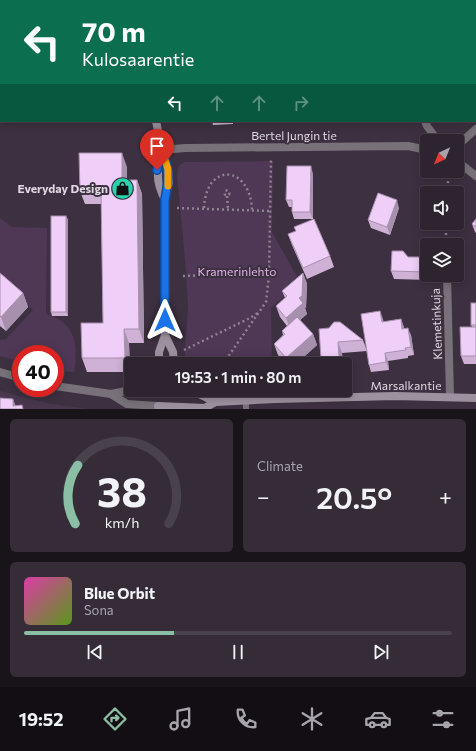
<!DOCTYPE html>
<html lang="en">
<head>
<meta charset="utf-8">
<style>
  :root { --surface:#2e2430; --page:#362c38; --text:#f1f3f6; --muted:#a7a4ab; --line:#49414c; --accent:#8abfa5 }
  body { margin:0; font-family:Commissioner,sans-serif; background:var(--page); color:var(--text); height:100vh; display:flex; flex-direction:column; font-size:15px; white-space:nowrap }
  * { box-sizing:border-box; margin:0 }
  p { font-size:13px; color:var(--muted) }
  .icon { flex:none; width:22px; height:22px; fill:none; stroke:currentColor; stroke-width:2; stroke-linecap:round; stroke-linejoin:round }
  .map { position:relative; height:409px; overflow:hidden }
  .panel { display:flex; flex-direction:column; gap:10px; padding:10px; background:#19141a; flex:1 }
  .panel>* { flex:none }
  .top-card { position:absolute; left:0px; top:0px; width:476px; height:122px; box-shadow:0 2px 10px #0003,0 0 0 1px var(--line); background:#0b6e4f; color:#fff; overflow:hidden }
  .needle { width:26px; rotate:223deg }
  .fabs { position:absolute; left:420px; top:134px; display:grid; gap:8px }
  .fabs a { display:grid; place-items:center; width:44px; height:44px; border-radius:4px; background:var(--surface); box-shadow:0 2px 10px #0003,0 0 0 1px var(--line); font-size:20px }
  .speed { position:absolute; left:12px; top:345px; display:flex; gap:8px; font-size:20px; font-weight:700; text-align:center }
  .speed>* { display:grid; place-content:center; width:52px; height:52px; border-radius:50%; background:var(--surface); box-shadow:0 2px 10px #0003,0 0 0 1px var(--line); line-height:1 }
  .speed .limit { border:6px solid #d22; background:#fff; color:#111 }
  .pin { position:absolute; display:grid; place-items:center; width:34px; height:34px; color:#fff; margin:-41px -17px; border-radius:50% 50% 50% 0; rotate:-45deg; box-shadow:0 0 4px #0007 }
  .pin .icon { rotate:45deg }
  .me { position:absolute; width:44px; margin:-22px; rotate:0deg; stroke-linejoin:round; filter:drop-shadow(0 0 3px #0008) }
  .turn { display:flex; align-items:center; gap:14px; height:84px; padding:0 16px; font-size:18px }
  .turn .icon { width:52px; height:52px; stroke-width:2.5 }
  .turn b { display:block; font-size:28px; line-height:34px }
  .lanes { display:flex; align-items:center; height:38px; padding:0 16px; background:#0003; justify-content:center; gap:20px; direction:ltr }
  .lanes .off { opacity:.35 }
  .big { font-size:30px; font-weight:600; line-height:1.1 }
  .panel .card { flex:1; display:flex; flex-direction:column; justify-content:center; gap:6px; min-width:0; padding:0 14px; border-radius:6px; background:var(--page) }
  .panel .dial { align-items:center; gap:0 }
  .dial svg { height:104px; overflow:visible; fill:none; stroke:var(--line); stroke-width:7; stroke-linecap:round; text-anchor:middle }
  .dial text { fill:var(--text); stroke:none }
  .song { display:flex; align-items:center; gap:12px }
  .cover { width:48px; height:48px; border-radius:6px; background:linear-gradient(135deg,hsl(320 70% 55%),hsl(90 70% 35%)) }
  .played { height:4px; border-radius:2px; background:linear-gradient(90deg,var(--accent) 35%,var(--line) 35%) }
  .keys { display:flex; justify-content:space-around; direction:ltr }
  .heat { display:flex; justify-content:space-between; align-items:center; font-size:22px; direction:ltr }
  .panel .tiles { flex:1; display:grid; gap:10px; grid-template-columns:1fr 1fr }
  .card:last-child { grid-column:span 2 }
  .trip { position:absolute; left:124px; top:357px; width:228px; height:40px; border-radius:4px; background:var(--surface); box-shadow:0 2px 10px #0003,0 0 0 1px var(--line); font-weight:600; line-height:40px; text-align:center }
  .tabs { display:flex; height:64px; justify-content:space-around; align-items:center; background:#120e13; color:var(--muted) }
  .tabs .icon { width:28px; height:28px }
  .tabs .on { color:var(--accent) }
  .tabs b { font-size:18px; color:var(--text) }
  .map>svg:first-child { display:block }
  .built { fill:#48374d }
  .green { fill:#4f3756 }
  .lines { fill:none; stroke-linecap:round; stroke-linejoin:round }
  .path { stroke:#8d8390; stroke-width:2.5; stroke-dasharray:2 3; stroke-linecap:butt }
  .lane { stroke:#787179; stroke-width:6 }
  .street { stroke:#787179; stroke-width:8 }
  .secondary { stroke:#9c929f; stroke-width:8 }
  .wall { fill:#ceb1d5 }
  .shaded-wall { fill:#a790ae }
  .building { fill:#efcef8; stroke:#a790ae }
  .route-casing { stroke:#114b97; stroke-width:10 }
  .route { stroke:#1a73e8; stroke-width:7 }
  .slow { stroke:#f59e0b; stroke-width:7 }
  .labels { text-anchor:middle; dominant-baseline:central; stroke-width:4; stroke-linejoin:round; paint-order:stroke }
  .street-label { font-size:12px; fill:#dfd8e2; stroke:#3d3040 }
  .poi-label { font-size:12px; font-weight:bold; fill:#dfd8e2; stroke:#3d3040; text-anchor:end }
  .park-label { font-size:12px; fill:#e0b1ec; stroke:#3d3040 }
</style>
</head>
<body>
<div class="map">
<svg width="476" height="409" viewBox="0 0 476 409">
  <rect width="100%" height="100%" fill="#3d3040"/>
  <path class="built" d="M0,391l51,13 40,5h-91z"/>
  <g class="green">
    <path d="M273,161l-1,71 28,50 -29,26 1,56h-86c-3,-20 2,-39 2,-58 -2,-44 -7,-87 -11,-130 1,-7 0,-11 8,-14z"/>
    <path d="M0,218l12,9 35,1 -1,86c31,9 32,32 28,58l-19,-1v-17h-34v8l-21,-6v-16l6,-1 27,-29 -33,-31z"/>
  </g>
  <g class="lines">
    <g class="path">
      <circle cx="227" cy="193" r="2.5"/>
      <path d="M447,193l2,-22"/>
      <path d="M227,196l1,13"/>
      <path d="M177,208l93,3"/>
      <path d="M204,208c2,-47 47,-43 48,3"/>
      <path d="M446,245v-22"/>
      <path d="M245,275h24"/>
      <path d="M183,276l28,-1"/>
      <path d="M184,350l64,-31 10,-6"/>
      <path d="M223,364l43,-62 3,-27 2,-117"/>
    </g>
    <path class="lane" d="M246,400v9"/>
    <g class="street">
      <path d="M396,0v1"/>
      <path d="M173,1l1,-1"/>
      <path d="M425,121l2,5 11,15"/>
      <path d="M457,146l19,-17"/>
      <path d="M162,150l23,-2 223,-2 19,4"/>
      <path d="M457,161l19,15"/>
      <path d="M447,275l3,122"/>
      <path d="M0,372l21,6"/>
      <path d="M55,386l56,8 16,10 31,2"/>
      <path d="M134,390l24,2"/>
      <path d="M111,394l20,-4"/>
    </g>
    <g class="secondary">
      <path d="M111,0v1"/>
      <path d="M156,121l6,29 6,19 1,13 -4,18v135l-6,17v12"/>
      <path d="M162,151c-5,21 -7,29 3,49"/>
      <path d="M165,335l8,17 1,12"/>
      <path d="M158,392l41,2 16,8"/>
      <path d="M158,406l47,2 10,-6 60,-3 120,-3 81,2"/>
    </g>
  </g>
  <g class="wall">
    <rect x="53" y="0" width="22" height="1"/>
    <path d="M212,121h21v3l-20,1z"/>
    <path d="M127,167v13h10l5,14 2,149h-15l1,29h-43l-5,-14 21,-35 -2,-119h-16l-5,-13z"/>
    <path d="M313,174v45h-19l-2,-7v-5h-3l-3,-7z"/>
    <path d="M399,208l-9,27 -19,-7 -3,-8z"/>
    <path d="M66,216l2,4v96h-16l-1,-4z"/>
    <path d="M476,219v14l-1,-1 -3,-8z"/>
    <path d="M288,234l42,22 4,11 -27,12 -15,-34z"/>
    <path d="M408,257h19v18h2v5l-35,-1 -3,-8z"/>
    <path d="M0,273l23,20 5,14 -22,24 -6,-5z"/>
    <path d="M303,273l4,11 -1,23 -1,1 2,6 -7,6 13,14 4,11 -21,19h-10l-8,-9 -4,-11 9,-9 -1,-4 5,-5 -7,-9 -4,-11 9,-8 -3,-7z"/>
    <path d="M476,303v61h-12l-3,-8 11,-29 -1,-2z"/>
    <path d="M380,311l3,11 18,-3 3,9 7,7 3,20 -6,1v2l-20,3 1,9 -18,2 -2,-7 -2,-14 -25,2 1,11h-20l-2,-6 -2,-29 44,11 3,8z"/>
  </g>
  <g class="shaded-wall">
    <path d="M476,86v10h-1v-9z"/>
    <path d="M122,153l5,14v27l-5,-14z"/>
    <path d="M311,166l2,8v45l-3,-7z"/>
    <path d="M137,180l5,14 2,149 -5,-14z"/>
    <path d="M397,200l2,8 -9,27 -3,-8z"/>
    <path d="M66,216l2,4v96l-2,-4z"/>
    <path d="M303,273l4,11 -1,23 -1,1 2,6 -17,15 -4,-11z"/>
    <path d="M23,293l5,14 -22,24 -5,-14z"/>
    <path d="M380,311l3,8 2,11 -3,-8z"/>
    <path d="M401,319l3,8 1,9 -3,-7z"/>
    <path d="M408,328l3,7 3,20 -3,-8z"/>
    <path d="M124,329l5,14 1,29 -5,-14z"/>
    <path d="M313,334l4,11 -21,19h-7l-3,-6z"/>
    <path d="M338,342l4,11 1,11h-1l-3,-7z"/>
    <path d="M385,353l3,8 1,9 -3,-8z"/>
    <path d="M13,399l4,10 -4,-3z"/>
  </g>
  <g class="building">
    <path d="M13,0h29l1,1h-29z"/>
    <rect x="323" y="0" width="21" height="1"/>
    <path d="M423,0h26v1h-25z"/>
    <path d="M475,62l1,1v23l-1,1z"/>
    <path d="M79,153h43v27h15l2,149h-15l1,29h-43l-1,-35h22l-2,-133 -21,1z"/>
    <path d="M287,166h24l-1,46h-18v-12h-6z"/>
    <path d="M378,193l19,7 -10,27 -19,-7z"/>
    <rect x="51" y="216" width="15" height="96"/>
    <path d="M314,219l16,37 -27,12 -15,-34 8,-3 -2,-4z"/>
    <path d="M476,219v8l-4,-3z"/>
    <path d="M392,251h11l5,6h19v15l-36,-1z"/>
    <path d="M0,273l23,20 -22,24 -1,-1z"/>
    <path d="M303,273l-1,23 -3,2 4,5 -17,15 -10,-12 11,-10 -5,-5z"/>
    <rect x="471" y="303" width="5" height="22"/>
    <path d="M380,311l2,11 19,-3 1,10 6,-1 3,19 -6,1 1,2 -21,3 1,9 -17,3 -8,-51z"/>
    <path d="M297,317l16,17 -27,24 -12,-14 11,-10 -3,-3z"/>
    <path d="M334,322h6l23,18 -25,2 1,15 -18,1 -2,-29 10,-1z"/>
    <path d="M460,327h16v29h-15z"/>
    <path d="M0,398l13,1v7l9,-1 1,4h-23z"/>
  </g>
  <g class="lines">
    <defs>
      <path id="route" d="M157,170l5,-20c7,20 7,29 3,50v120"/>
    </defs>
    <use href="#route" class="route-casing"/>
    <use href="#route" class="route"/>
    <path class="slow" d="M162,151l6,18v17"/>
  </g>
  <defs>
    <symbol id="shop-disc" viewBox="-11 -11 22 22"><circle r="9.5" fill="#26d5ae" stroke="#3d3040"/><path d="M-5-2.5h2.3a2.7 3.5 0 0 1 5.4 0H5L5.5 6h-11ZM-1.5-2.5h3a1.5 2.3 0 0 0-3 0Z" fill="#111"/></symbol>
  </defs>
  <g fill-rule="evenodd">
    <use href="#shop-disc" x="110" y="176" width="25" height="25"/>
  </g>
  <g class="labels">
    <g class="street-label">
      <text x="294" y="135">Bertel Jungin tie</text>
      <text transform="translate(436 324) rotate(-92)">Klemetinkuja</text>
      <text x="406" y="385">Marsalkantie</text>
    </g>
    <g class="poi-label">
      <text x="108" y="188">Everyday Design</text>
    </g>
    <g class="park-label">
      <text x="237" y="271">Kramerinlehto</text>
    </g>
  </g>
</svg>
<div class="fabs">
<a><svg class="needle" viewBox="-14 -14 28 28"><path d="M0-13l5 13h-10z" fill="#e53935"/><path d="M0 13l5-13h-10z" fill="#a7a4ab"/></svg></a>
<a><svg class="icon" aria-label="sound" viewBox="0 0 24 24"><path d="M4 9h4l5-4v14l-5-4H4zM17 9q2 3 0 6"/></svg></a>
<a><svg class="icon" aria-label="layers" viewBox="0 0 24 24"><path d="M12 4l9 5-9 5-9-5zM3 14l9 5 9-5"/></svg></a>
</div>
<div class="speed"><div class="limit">40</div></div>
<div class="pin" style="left:157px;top:170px;background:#d93025"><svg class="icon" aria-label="arrive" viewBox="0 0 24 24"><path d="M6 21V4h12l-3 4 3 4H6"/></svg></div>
<svg class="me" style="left:165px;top:320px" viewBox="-20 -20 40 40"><path d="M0-17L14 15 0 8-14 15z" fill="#1a73e8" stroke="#fff" stroke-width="4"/></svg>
<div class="trip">19:53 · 1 min · 80 m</div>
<div class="top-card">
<div class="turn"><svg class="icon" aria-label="left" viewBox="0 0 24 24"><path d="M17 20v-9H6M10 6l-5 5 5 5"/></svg><div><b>70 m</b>Kulosaarentie</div></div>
<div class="lanes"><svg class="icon" aria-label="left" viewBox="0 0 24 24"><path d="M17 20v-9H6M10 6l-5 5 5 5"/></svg><svg class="icon off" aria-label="ahead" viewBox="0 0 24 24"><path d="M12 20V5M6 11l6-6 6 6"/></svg><svg class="icon off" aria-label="ahead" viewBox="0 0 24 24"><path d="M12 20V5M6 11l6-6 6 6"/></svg><svg class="icon off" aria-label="right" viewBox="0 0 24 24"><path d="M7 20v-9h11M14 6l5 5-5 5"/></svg></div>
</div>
</div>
<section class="panel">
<div class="tiles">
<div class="card dial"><svg viewBox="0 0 100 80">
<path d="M14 69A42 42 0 1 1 86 69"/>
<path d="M14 69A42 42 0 0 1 16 24" stroke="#8abfa5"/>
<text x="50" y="56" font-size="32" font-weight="700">38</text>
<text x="50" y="72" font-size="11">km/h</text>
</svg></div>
<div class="card"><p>Climate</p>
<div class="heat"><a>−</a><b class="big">20.5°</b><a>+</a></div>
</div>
<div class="card">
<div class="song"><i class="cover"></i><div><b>Blue Orbit</b><p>Sona</p></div></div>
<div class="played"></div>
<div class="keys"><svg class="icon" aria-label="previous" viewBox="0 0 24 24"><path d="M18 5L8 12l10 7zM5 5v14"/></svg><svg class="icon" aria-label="pause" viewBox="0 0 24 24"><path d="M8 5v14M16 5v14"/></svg><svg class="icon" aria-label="next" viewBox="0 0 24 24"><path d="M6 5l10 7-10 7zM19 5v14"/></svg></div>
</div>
</div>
</section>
<nav class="tabs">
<b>19:52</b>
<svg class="icon on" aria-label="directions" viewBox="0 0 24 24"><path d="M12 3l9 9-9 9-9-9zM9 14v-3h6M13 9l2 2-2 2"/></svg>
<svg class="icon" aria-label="music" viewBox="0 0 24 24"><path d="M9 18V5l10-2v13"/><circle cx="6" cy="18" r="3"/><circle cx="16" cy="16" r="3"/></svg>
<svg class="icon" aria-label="phone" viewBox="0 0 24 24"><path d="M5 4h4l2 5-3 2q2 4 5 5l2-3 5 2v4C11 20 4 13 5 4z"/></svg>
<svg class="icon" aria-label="climate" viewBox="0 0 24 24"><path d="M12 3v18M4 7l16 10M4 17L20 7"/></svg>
<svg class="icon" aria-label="car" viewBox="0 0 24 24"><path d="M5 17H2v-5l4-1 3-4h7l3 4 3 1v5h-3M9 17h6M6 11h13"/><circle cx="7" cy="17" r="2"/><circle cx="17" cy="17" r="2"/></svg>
<svg class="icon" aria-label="filters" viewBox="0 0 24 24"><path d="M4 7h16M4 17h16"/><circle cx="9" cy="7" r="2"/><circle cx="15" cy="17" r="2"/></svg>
</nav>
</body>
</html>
